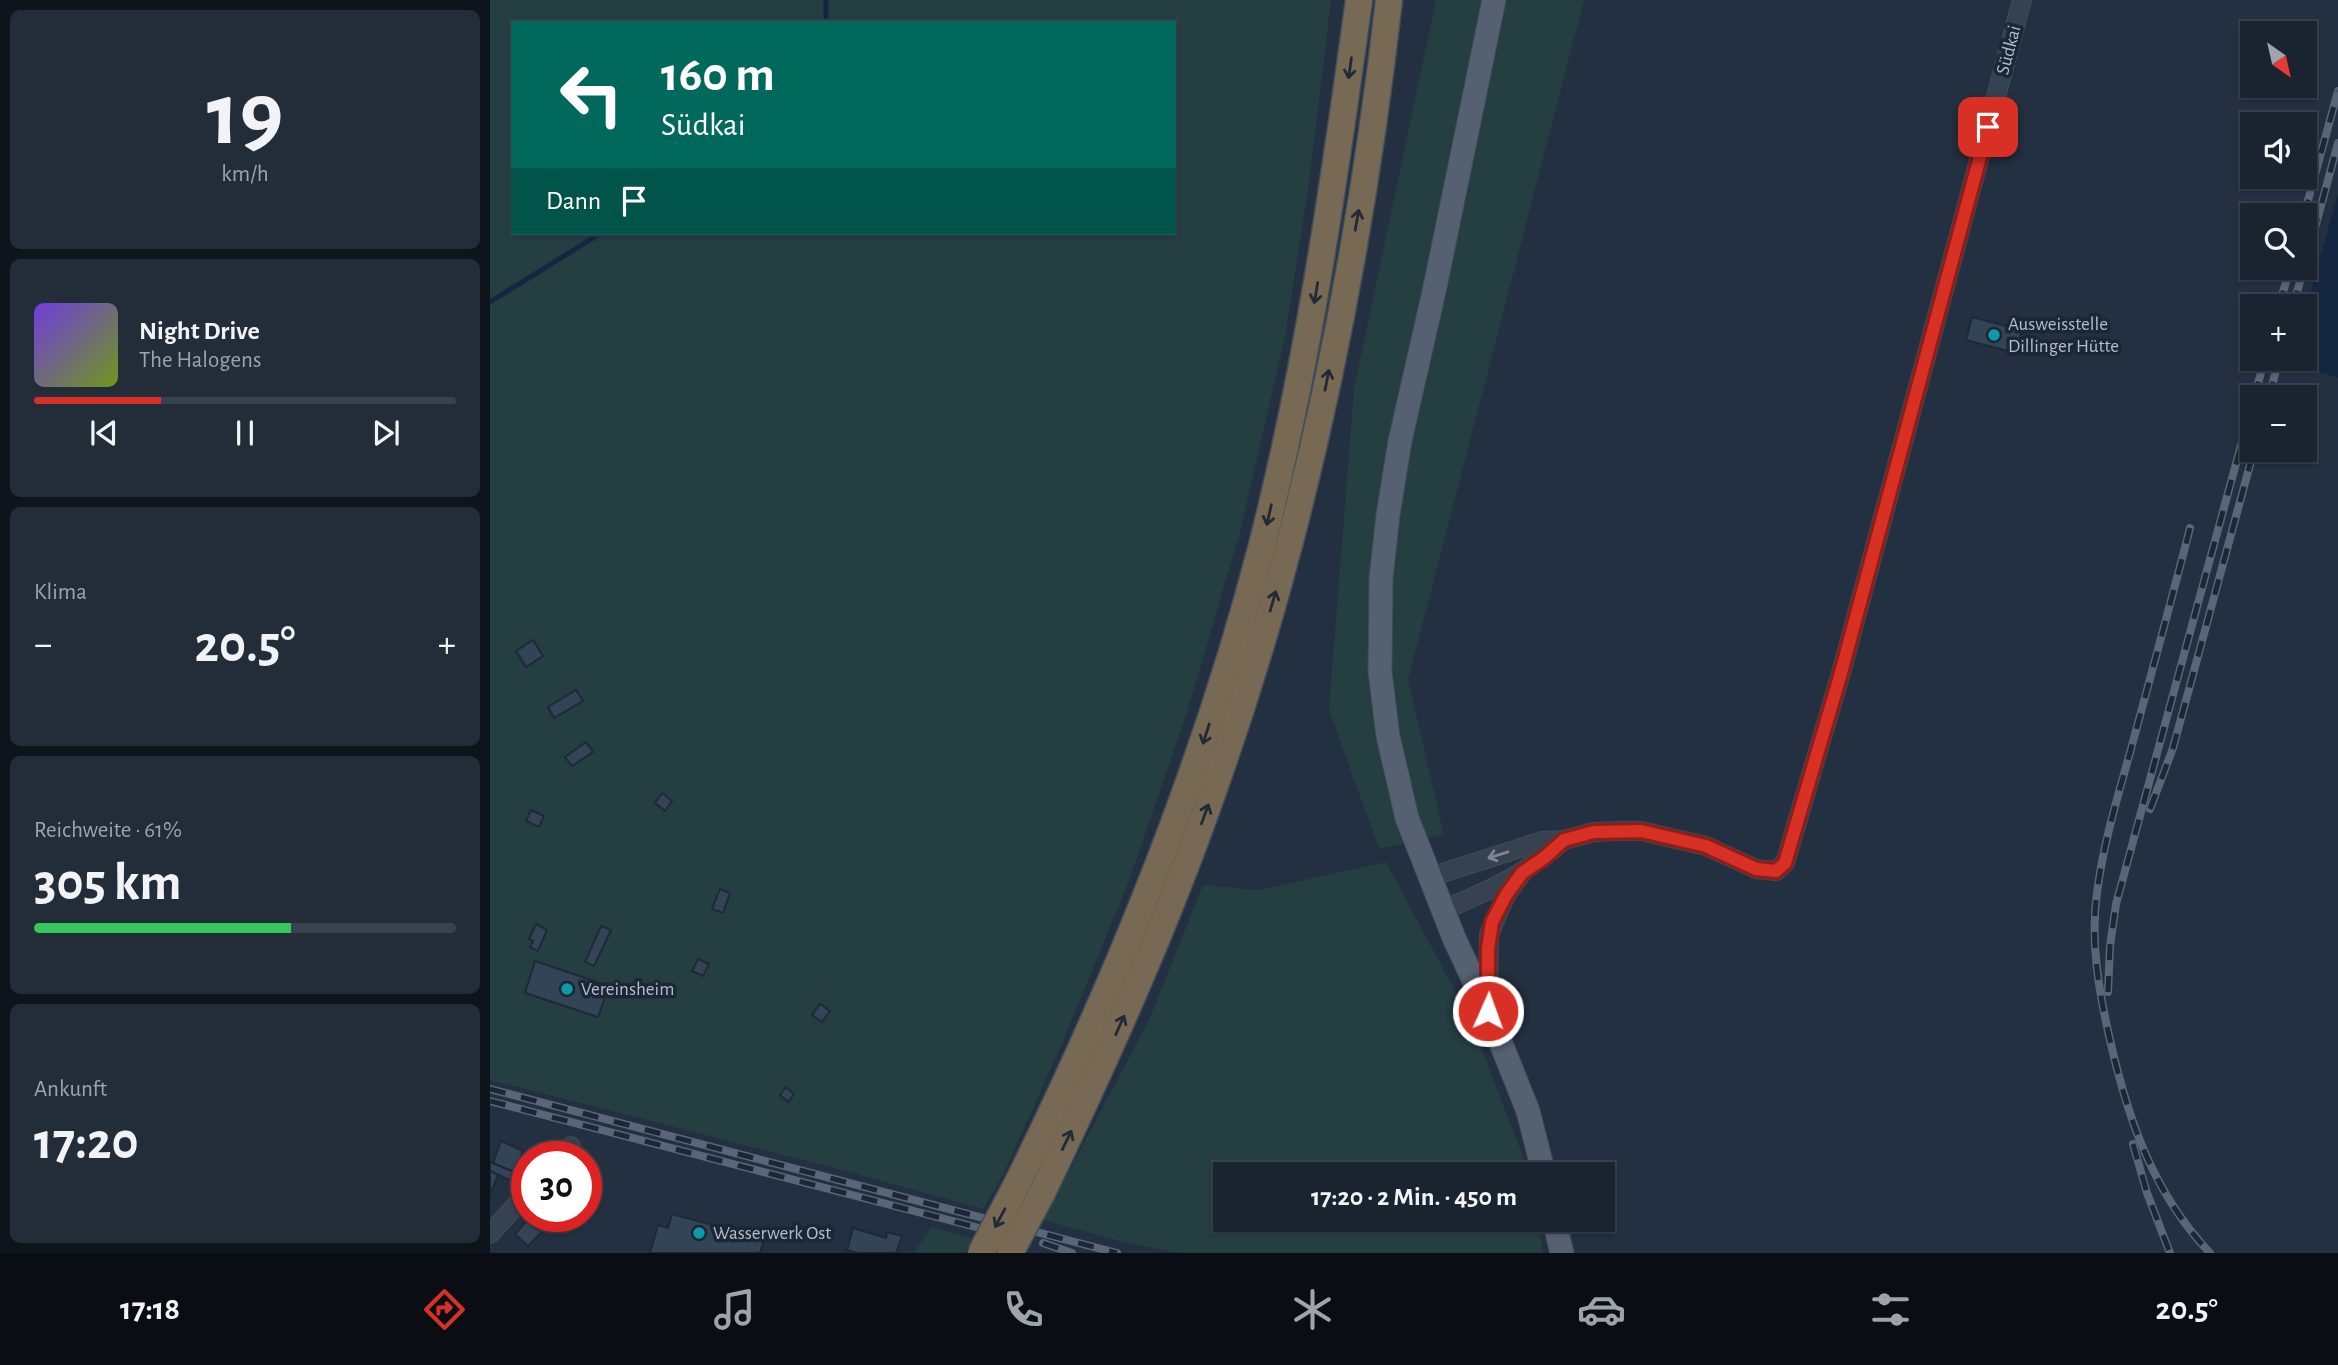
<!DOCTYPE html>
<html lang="de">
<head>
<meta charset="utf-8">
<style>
  :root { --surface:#1a2431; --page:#232c39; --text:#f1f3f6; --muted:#9fa4ab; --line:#38414d; --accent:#d93025 }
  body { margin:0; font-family:"Alegreya Sans",sans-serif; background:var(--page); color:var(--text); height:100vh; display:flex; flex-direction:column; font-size:26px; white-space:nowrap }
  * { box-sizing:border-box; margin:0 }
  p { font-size:23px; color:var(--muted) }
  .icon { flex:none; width:38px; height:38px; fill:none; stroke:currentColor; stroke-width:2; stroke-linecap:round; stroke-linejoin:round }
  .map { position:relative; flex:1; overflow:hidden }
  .sheet { display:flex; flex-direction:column; gap:10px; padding:10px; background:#0e141b; width:490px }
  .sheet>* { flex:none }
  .banner { position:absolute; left:21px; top:21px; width:665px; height:214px; border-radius:0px; box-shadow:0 2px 5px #0004,0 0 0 2px var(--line); background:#00695c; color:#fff; overflow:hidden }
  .needle { width:46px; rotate:146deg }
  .controls { position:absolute; left:1750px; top:21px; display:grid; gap:14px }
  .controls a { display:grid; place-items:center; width:77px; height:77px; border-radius:0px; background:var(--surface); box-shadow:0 2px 5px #0004,0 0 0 2px var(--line); font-size:35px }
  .speed { position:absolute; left:21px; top:1141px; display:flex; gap:14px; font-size:35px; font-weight:700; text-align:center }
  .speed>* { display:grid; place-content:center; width:91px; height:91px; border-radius:50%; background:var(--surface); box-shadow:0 2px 5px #0004,0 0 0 2px var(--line); line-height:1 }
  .speed .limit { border:10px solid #d22; background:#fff; color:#111 }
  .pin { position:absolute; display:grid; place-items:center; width:60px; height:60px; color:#fff; margin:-30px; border-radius:14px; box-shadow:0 4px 10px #0006 }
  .me { position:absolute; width:77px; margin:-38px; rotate:2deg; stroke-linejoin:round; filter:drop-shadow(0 0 5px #0008) }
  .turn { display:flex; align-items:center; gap:24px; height:147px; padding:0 35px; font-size:32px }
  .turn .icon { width:91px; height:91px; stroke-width:2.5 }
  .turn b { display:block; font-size:49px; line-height:60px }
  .then { display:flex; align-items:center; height:66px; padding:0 35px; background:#0003; gap:14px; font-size:26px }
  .big { font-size:52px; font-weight:700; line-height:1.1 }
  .sheet .tile { flex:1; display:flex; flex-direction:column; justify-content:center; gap:10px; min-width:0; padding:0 24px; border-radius:10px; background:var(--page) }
  .sheet .dial { align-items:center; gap:0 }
  .dial b { font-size:91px; line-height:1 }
  .song { display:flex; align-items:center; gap:21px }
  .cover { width:84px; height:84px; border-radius:10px; background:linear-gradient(135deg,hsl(260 70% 55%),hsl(80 70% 35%)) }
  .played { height:7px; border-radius:4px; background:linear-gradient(90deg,var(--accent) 30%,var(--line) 30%) }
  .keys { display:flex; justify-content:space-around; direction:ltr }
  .heat { display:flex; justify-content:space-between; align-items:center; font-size:38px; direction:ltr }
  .charge { height:10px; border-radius:5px; background:linear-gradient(90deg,#34c759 61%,var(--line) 0) }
  .trip { position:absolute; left:723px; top:1162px; width:402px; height:70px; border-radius:0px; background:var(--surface); box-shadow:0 2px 5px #0004,0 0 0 2px var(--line); font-weight:700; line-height:70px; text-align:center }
  .menu { display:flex; height:112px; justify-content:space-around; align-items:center; background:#0a0e14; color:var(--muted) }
  .menu .icon { width:49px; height:49px }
  .menu .on { color:var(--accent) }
  .menu b { font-size:32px; color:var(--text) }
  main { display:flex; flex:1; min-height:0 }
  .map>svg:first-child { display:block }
  .green { fill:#253e42; fill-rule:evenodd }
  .water { fill:#152640 }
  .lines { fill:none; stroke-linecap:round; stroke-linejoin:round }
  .stream { stroke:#152640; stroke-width:5 }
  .building { fill:#344457; stroke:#1e2937; stroke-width:2 }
  .minor-casing { stroke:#404b59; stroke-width:20 }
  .major-casing { stroke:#404b59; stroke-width:25 }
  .highway-casing { stroke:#424d5b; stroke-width:29 }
  .minor { stroke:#374250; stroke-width:18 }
  .major { stroke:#556170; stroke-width:23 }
  .highway { stroke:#776953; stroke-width:26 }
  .rail-casing { stroke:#596678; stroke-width:8 }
  .rail { stroke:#1c2735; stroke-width:5; stroke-dasharray:16; stroke-linecap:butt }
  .highway-bridge-casing { stroke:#424d5b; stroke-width:29; stroke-linecap:butt }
  .highway-bridge { stroke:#776953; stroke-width:26 }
  .oneway { stroke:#212a36 }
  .oneway2 { stroke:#7b8694 }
  .route-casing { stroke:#8d1f18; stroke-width:18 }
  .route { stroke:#d93025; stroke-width:12 }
  .culture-dot { fill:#0f9aa8; stroke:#1c2735; stroke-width:2.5 }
  .labels { text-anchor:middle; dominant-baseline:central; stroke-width:7; stroke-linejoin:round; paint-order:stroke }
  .street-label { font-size:19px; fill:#b3bdcb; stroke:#1c2735 }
  .poi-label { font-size:19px; fill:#b3bdcb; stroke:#1c2735; text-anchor:start }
</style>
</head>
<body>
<main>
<section class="sheet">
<div class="tile dial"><b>19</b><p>km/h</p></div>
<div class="tile">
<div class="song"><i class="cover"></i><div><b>Night Drive</b><p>The Halogens</p></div></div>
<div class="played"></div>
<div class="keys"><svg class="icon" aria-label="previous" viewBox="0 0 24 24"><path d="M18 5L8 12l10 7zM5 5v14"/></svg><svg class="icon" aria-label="pause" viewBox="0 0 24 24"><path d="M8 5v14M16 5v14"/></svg><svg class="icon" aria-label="next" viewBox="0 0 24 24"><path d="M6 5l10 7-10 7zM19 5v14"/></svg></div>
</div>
<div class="tile"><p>Klima</p>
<div class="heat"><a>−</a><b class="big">20.5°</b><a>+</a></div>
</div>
<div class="tile"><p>Reichweite · 61%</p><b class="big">305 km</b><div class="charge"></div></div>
<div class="tile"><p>Ankunft</p><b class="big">17:20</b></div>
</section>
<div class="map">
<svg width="1848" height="1253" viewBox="0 0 1848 1253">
  <rect width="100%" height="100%" fill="#233041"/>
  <g class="green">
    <path d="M0,0h841l-22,183 -24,154 -45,195 -53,181 -60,173 -64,155 -60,134 -20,34 -148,-41 -345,-88zM23,23h661v210h-661z"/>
    <path d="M946,0h148l-176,680 36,155 -65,14 -50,-139 25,-321z"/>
    <path d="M896,862l83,155 61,157h-305v46h313l5,33h-363l-61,-12 -76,-21 106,-200 54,-135 56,5z"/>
    <path d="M441,1227l43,12 -7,14h-53z"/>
  </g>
  <path class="water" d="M1848,193v185l-47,-16 1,-3h13v-47z"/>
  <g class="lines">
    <g class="stream">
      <path d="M336,23v-23"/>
      <path d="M0,302l111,-69"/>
    </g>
  </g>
  <g class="building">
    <path d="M1482,317l50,13 -6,23 -50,-13z"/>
    <path d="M43,640l10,16 -17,11 -10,-16z"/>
    <path d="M86,690l7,11 -29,17 -6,-11z"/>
    <path d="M96,742l7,10 -21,14 -7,-9z"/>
    <path d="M172,793l10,8 -7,10 -10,-8z"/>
    <path d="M41,810l13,6 -5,11 -13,-6z"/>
    <path d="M230,889l10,4 -7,20 -11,-4z"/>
    <path d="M46,924l11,6 -9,21 -8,-4 3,-6 -4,-2z"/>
    <path d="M111,926l10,4 -17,36 -9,-4z"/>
    <path d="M208,959l11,5 -6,12 -11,-5z"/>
    <path d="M45,961l74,25 -11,31 -73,-24z"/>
    <path d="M330,1004l10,7 -8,11 -10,-7z"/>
    <path d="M296,1087l8,7 -6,8 -8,-7z"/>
    <path d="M11,1141l22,10 -9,21 -21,-9z"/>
    <path d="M0,1162l24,10 -4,8 -20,-9z"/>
    <path d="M0,1171l8,4 -8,19z"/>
    <path d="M182,1214l92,25 -4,14h-110l8,-28 10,3z"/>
    <path d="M41,1216h13l7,7 -23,23 -13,-12z"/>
    <path d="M363,1228l33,10 1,-6 15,4 -6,17h-39l-10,-3z"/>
  </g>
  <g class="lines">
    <defs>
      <g id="minor">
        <path d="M940,877l112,-36 22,-1 30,-8 26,-1h21l65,15 50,23 20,2 9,-8 56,-190 181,-673"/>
        <path d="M953,910c44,-18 85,-37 121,-70"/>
        <path d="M998,1008l1,-74 17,-39 16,-22"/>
        <path d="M70,1157l11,-11"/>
        <path d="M0,1234l37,-41"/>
      </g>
      <g id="major">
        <path d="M1004,0l-59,287 -35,154 -12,74 -7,63 -1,94 8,64 19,82 47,120 34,73 40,100 16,63"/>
        <path d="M1064,1220l8,33"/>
      </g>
      <g id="highway">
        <path d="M528,1182c101,-205 187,-416 244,-637 46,-180 72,-362 97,-545"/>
        <path d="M552,1193c65,-136 127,-273 176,-416 88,-250 141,-514 171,-777"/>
      </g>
    </defs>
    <use href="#minor" class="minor-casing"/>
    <use href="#major" class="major-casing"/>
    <use href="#highway" class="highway-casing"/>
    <use href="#minor" class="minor"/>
    <use href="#major" class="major"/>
    <use href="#highway" class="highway"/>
    <defs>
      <g id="rail">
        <path d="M1814,215l34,-124"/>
        <path d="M1815,265l33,-122"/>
        <path d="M1789,306l11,-38"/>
        <path d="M1803,306l11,-38"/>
        <path d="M1764,397l11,-38"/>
        <path d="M1779,397l10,-38"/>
        <path d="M1700,528c-19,74 -39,147 -59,221 -13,47 -28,95 -34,144 -7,49 2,99 13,147 18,79 43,153 100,213"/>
        <path d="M1660,809l23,-61 81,-298"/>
        <path d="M1618,992l2,-46 6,-42 136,-499"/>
        <path d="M0,1089l627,164"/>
        <path d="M0,1101l501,130"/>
        <path d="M1643,1144l14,49 23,60"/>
        <path d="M553,1243l29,10"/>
      </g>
    </defs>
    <use href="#rail" class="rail-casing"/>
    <use href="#rail" class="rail"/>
    <defs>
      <g id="highway-bridge">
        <path d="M491,1253l37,-71"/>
        <path d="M520,1253l32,-60"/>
      </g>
    </defs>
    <use href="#highway-bridge" class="highway-bridge-casing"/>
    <use href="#highway-bridge" class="highway-bridge"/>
  </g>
  <defs><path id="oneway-shaft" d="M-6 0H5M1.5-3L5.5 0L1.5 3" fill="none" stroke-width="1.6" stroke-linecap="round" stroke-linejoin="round" transform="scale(1.75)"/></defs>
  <g class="oneway">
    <use href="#oneway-shaft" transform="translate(860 68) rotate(98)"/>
    <use href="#oneway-shaft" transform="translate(867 220) rotate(-80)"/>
    <use href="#oneway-shaft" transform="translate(826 293) rotate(99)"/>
    <use href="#oneway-shaft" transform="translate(837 380) rotate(-79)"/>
    <use href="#oneway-shaft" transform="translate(779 515) rotate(103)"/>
    <use href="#oneway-shaft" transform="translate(783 601) rotate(-74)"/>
    <use href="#oneway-shaft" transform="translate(716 734) rotate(108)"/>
    <use href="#oneway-shaft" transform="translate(715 814) rotate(-70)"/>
    <use href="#oneway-shaft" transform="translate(630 1025) rotate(-66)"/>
    <use href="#oneway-shaft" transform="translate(577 1140) rotate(-64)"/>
    <use href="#oneway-shaft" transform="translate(510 1218) rotate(118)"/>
  </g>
  <use class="oneway2" href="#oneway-shaft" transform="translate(1008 855) rotate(163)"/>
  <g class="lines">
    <defs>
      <path id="route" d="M998,1011v-62l4,-27 14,-27 16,-22 23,-16 19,-17 30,-8 47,-1 65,15 50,23 20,2 9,-8 56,-190 147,-546"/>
    </defs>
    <use href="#route" class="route-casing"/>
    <use href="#route" class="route"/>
  </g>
  <g class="culture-dot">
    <circle cx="1504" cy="335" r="7"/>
    <circle cx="77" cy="989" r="7"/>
    <circle cx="209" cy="1233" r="7"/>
  </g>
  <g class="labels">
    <g class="street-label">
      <text transform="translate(1519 50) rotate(-75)">Südkai</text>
    </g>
    <g class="poi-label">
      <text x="1518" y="324">Ausweisstelle<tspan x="1518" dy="22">Dillinger Hütte</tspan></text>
      <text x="91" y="989">Vereinsheim</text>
      <text x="223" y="1233">Wasserwerk Ost</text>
    </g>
  </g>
</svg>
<div class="controls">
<a><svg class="needle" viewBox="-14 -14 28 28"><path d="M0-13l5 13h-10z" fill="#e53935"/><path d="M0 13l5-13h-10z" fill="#9fa4ab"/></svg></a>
<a><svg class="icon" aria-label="sound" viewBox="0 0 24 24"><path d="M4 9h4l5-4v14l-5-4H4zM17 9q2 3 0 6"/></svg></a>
<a><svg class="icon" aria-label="search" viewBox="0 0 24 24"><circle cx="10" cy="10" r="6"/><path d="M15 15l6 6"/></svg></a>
<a>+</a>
<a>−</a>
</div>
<div class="speed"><div class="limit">30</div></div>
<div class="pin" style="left:1498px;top:127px;background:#d93025"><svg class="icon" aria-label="arrive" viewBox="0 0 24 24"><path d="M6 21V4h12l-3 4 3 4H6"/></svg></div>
<svg class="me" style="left:998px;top:1011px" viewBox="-20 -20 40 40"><circle r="17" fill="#d93025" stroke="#fff" stroke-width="3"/><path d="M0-11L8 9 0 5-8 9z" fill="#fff"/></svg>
<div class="trip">17:20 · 2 Min. · 450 m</div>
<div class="banner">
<div class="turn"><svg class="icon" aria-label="left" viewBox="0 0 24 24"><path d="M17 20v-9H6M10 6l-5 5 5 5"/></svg><div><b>160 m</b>Südkai</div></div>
<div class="then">Dann<svg class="icon" aria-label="arrive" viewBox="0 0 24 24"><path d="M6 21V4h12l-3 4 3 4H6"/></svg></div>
</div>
</div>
</main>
<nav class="menu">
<b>17:18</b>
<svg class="icon on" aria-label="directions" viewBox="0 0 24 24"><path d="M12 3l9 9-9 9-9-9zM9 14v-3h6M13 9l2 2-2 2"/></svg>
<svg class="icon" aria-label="music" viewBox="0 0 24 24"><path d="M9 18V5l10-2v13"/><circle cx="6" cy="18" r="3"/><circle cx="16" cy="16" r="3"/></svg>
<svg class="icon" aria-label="phone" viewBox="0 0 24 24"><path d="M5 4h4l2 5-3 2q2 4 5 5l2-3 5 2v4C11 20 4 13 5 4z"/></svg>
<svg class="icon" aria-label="climate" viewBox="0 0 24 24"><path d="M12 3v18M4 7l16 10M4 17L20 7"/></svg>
<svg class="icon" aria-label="car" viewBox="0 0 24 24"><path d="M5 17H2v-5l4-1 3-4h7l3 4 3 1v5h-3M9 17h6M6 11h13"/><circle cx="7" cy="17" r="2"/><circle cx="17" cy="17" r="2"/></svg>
<svg class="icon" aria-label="filters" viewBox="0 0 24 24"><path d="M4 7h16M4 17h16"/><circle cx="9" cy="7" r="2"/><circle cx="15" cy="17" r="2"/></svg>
<b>20.5°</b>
</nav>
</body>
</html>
